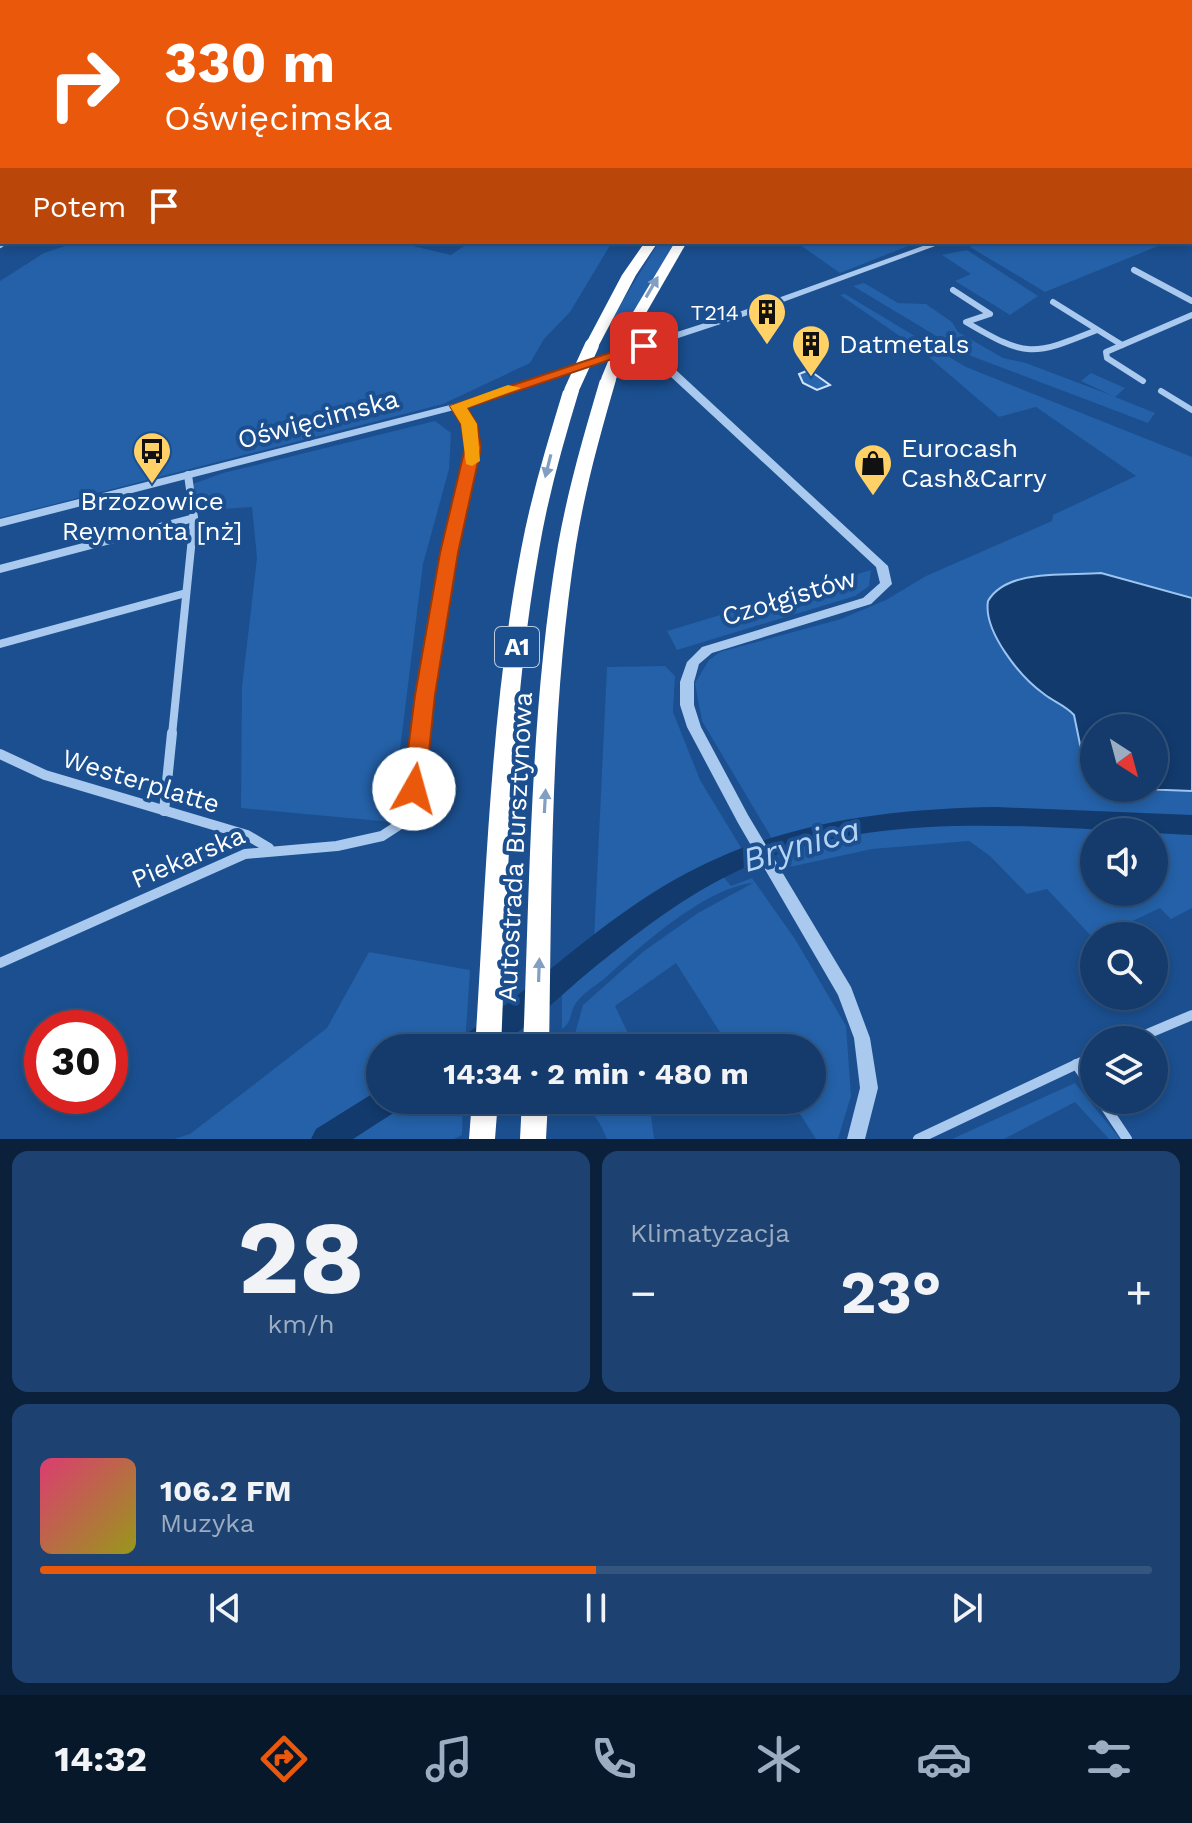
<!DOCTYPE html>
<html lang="pl">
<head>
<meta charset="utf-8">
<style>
  :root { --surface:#143b6b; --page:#1d4271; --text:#f1f3f6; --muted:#9dadc1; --line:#33557e; --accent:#ea580c }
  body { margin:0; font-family:"Work Sans",sans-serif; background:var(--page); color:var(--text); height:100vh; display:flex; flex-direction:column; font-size:30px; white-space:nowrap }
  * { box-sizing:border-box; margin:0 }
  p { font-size:26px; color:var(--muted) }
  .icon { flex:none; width:44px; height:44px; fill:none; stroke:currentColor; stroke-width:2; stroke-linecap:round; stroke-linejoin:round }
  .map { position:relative; height:1139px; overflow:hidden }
  .side { display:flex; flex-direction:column; gap:12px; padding:12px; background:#0b203b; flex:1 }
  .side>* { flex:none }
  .banner { position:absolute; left:0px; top:0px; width:1192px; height:244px; box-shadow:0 4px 12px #0003,0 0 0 2px var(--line); background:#ea580c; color:#fff; overflow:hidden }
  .needle { width:52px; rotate:144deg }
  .controls { position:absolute; left:1080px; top:714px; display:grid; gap:16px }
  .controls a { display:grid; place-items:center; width:88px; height:88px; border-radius:50%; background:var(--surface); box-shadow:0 4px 12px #0003,0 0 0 2px var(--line); font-size:40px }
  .speed { position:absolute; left:24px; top:1010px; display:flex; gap:16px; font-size:40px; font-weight:700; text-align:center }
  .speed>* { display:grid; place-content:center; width:104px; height:104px; border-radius:50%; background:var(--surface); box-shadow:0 4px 12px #0003,0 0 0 2px var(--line); line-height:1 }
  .speed .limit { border:12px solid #d22; background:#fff; color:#111 }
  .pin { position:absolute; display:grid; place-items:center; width:68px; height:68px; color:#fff; margin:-34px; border-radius:16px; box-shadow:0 4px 12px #0006 }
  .me { position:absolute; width:88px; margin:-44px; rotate:7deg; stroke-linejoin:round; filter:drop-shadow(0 0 6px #0008) }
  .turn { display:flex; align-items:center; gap:28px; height:168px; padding:0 32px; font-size:36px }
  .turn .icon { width:104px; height:104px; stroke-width:2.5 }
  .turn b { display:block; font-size:56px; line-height:68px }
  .then { display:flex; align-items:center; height:76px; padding:0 32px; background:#0003; gap:16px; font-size:30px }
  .big { font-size:60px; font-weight:700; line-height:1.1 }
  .side .card { flex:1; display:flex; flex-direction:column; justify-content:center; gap:12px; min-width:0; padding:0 28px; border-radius:16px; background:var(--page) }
  .side .dial { align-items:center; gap:0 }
  .dial b { font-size:104px; line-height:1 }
  .song { display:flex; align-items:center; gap:24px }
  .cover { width:96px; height:96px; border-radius:12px; background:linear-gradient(135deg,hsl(340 70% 55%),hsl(60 70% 35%)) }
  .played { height:8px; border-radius:4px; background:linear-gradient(90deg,var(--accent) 50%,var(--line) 50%) }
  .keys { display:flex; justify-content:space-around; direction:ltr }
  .heat { display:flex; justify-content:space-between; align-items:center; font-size:44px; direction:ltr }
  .side .tiles { flex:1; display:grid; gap:12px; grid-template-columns:1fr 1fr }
  .card:last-child { grid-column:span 2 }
  .trip { position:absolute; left:366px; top:1034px; width:460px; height:80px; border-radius:40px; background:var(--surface); box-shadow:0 4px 12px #0003,0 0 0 2px var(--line); font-weight:700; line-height:80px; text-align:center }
  .tabs { display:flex; height:128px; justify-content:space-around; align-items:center; background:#08182b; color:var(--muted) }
  .tabs .icon { width:56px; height:56px }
  .tabs .selected { color:var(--accent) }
  .tabs b { font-size:36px; color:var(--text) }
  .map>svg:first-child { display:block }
  .green { fill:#2461a8; fill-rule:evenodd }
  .water { fill:#123a6d; stroke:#9cc4f0; stroke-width:2 }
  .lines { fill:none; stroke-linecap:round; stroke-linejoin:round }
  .river { fill:#123a6d; fill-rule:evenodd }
  .building { fill:#2a66ad; stroke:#cfe3fa; stroke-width:2 }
  .minor-far3 { stroke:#a9c9ee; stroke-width:5 }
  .minor-far2 { stroke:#a9c9ee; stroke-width:6 }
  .minor-far1 { stroke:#a9c9ee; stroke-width:8 }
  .minor { stroke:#a9c9ee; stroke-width:10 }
  .tertiary { fill:#a9c9ee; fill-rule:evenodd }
  .motorway { fill:#fff; fill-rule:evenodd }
  .motorway-bridge { stroke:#fff; stroke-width:14 }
  .oneway { fill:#829ec1 }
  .route { fill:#ea580c; stroke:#983908; stroke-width:2 }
  .slow { fill:#f59e0b }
  .labels { text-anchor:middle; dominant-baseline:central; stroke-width:8; stroke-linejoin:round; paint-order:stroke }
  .far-poi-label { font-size:22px; fill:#fff; stroke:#1b4f8f; text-anchor:end }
  .shield { fill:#1b4f8f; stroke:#bbcadd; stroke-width:2 }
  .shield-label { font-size:24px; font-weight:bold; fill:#fff }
  .poi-label { font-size:26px; fill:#fff; stroke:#1b4f8f; text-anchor:start }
  .street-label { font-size:26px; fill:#fff; stroke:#1b4f8f }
  .near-water-label { font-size:34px; font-style:italic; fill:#b5d3f5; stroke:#1b4f8f }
</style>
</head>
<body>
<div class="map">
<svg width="1192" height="1139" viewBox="0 0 1192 1139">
  <rect width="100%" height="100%" fill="#1b4f8f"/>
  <g class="green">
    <path d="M77,242h319l55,13 19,-13h142l-42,70 -26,27 -14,24 -87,41 -443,114v-237l44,-28z"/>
    <path d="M659,242h16l-50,84 -16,-3z"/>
    <path d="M796,242h122l-78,31z"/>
    <path d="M977,242h191l-123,50 -75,-45z"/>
    <path d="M967,250l71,46 -28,19 -55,-34 16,-7 -29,-19z"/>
    <path d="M864,283l34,20 28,1 26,18 6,10 45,26 23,5 87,33 -32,-15 10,-8 34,15 -10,9 40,16 -7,10 -182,-69 -113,-68z"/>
    <path d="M845,294l121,73 226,90v362l-275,-7 -70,8 -73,22 -72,-121 -7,-38 14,-23 11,-8 121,-33 45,-19 40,-24 126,-55 1,-6 83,-39 -100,-69 -37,10 -76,-65 -83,-57zM1094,728h60v60h-60z"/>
    <path d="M435,421l16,12 -2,36 -26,95 -32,258 -150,-14 1,-121 15,-129 -5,-51 -44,3 -18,-25 33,-12z"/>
    <path d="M871,570l-2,16 -14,10 -178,54 -10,-19z"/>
    <path d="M665,666l10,10 -2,36 27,68 43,71c-55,23 -101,54 -149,89l13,-273z"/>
    <path d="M940,822l252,8v78l-21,11 -11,-11 -66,31 -47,-50 -20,5 -37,-38 -21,-15 -97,8 -87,19 -9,-15 110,-28zM1154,832v60h-60v-60z"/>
    <path d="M722,875l9,11 21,-8 43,61 51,87 5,70 -13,43h-22l-25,-39h21v-52h-82l-54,-85 -61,43 20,42h-64l12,-43 61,-54 54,-38 55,-30c-49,5 -113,64 -149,96 -9,7 -22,15 -28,24 -7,10 -3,18 -14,26v-41c52,-42 102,-81 160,-113z"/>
    <path d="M369,952l101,18 -5,76 -85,2v50l-67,41h-139l16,-5 137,-106z"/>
    <path d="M1075,1083l45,56h-11l-34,-37 -71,37h-52z"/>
    <path d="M413,1100h50l-1,35 -8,4h-104z"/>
    <path d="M557,1100h92l5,39h-47c-12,-30 -21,-33 -50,-39z"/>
  </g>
  <path class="water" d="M1101,573l91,25v193l-77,-3h39v-60h-60v49l-11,-18 -9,-44c-9,-10 -20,-13 -30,-21 -24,-17 -61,-63 -56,-93 19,-33 80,-25 113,-28z"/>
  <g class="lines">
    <g class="river">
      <path d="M996,807l196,8v20c-138,-6 -312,-29 -444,31 -63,28 -117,71 -170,115 -17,15 -68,62 -87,67 -10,3 -25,0 -36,0l4,-9c73,-50 138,-115 215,-159 101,-57 208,-71 322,-73z"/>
      <path d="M380,1089v11h23l-5,10 -45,29h-42l5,-10z"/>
    </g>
  </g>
  <path class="building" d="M809,370l21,15 -13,5 -14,-7 -4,-9z"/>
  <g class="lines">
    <g class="minor-far3">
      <path d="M768,0l3,2"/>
      <path d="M804,2l11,-2"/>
    </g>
    <g class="minor-far2">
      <path d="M0,245l4,-3"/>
      <path d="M1134,270l58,31"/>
      <path d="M953,290l37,24 -24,8c61,36 66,34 131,8"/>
      <path d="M1053,302l69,43"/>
      <path d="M1143,381l-36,-23 -1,-6 86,-37"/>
      <path d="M1161,391l31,19"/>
      <path d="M458,406l11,17"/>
    </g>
    <g class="minor-far1">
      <path d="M0,569l194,-51"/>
      <path d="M0,644l186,-51"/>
      <path d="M172,735l22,-217 -6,-43"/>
      <path d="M420,735l29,-182 24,-105 -6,-27"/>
    </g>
    <g class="minor">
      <path d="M0,754l45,21 202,60 22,13"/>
      <path d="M164,811l8,-78"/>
      <path d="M0,963l245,-109 92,-8 45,-10 17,-11 12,-16 9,-76"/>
      <path d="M1133,1040l59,-25"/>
      <path d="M1076,1064l18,26"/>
      <path d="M1101,1100l26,39"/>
      <path d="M918,1139l176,-83"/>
    </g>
    <g class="tertiary">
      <path d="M1192,2v4l-2,1v-4z"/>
      <path d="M1190,234l2,1v6l-2,-1z"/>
      <path d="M934,242h12l-201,74 -94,31 237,219 4,18 -21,20 -159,49 -13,11 -5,18v23l7,22 47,88 103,172 19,51 8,50 -13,51h-18l13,-51 -6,-50 -16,-43 -100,-172 -51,-96 -7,-22v-23l7,-20 15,-15 161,-49 17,-15 -4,-16 -234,-217 -180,58 -462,119v-8l454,-115 285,-92z"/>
    </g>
    <g class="motorway">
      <path d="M1004,0h14l-16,2z"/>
      <path d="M1033,0h14l-16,2z"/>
      <path d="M645,242h13l-22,33 -37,70 -2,3h-10l-2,-3 37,-70z"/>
      <path d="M675,242h12l-53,92 -2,3h-10l-2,-3z"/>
      <path d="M608,375l8,5c-16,55 -31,109 -40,165 -26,166 -24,335 -27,503h-26c7,-168 7,-337 35,-503 10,-56 26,-111 42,-165z"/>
      <path d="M571,386l8,5c-16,53 -31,105 -40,159 -29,164 -31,332 -38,498h-26c11,-166 15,-334 46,-498 10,-54 26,-106 42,-159z"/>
      <path d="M472,1100h26l-3,39h-26z"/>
      <path d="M522,1100h26l-2,39h-26z"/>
    </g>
    <g class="motorway-bridge">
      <path d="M608,380l19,-46"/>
      <path d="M571,391l21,-46"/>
    </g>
  </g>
  <defs><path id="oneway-solid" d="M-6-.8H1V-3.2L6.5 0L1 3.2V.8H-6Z" transform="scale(2)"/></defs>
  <g class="oneway">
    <use href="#oneway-solid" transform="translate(652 287) rotate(-60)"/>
    <use href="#oneway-solid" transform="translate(548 466) rotate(104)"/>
    <use href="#oneway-solid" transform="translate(545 801) rotate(-87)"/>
    <use href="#oneway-solid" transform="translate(539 970) rotate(-88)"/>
  </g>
  <path class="route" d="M639,343l12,3 -184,62 10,16 4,24 -23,105 -23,142 -10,94 -3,6h-15l-4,-6 12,-94 25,-142 25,-105 -4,-24 -11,-18z"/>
  <path class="slow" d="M508,385l13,3 -54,20 10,16 3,37 -8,5 -6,-2 -5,-40 -11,-18z"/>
  <defs>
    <symbol id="building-pin" viewBox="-11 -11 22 30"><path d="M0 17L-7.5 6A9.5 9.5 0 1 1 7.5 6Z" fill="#ffd166" stroke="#1b4f8f"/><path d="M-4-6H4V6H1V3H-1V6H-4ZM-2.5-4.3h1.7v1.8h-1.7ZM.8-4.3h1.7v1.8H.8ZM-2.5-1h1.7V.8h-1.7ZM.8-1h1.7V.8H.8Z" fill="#111"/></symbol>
    <symbol id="bus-pin" viewBox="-11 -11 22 30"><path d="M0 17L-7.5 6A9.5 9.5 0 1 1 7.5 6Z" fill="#ffd166" stroke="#1b4f8f"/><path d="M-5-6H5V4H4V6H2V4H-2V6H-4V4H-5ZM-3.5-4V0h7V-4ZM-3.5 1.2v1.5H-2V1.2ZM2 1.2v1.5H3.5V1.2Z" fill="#111"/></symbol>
    <symbol id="shop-pin" viewBox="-11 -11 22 30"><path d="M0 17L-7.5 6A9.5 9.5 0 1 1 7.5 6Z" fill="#ffd166" stroke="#1b4f8f"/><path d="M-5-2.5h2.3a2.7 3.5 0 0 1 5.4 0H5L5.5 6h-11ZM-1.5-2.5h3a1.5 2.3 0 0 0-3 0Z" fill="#111"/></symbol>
  </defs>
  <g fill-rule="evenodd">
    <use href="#building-pin" x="745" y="290" width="44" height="60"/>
    <use href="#building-pin" x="789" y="322" width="44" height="60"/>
    <use href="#bus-pin" x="130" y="429" width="44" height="60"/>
    <use href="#shop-pin" x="851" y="441" width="44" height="60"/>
  </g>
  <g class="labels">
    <g class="far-poi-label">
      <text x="739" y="312">T214</text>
    </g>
    <rect class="shield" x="495" y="627" width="44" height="40" rx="6"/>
    <g class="shield-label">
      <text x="517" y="647">A1</text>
    </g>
    <g class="poi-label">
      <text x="839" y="344">Datmetals</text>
      <text x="901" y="448">Eurocash<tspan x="901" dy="30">Cash&amp;Carry</tspan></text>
      <text x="152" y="501" text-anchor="middle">Brzozowice<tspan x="152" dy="30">Reymonta [nż]</tspan></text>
    </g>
    <g class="street-label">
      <text transform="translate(318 419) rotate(-15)">Oświęcimska</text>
      <text transform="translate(789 597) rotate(-17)">Czołgistów</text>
      <text transform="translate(141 781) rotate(17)">Westerplatte</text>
      <text transform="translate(515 847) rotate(-87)">Autostrada Bursztynowa</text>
      <text transform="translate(188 857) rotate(-23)">Piekarska</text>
    </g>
    <g class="near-water-label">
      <text transform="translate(801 844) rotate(-16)">Brynica</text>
    </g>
  </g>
</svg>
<div class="controls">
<a><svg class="needle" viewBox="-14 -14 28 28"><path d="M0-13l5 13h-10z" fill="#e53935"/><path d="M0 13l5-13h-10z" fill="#9dadc1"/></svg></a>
<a><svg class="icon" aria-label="sound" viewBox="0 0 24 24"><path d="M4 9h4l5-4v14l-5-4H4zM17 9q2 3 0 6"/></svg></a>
<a><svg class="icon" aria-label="search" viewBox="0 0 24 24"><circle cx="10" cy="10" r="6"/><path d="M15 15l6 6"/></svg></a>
<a><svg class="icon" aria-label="layers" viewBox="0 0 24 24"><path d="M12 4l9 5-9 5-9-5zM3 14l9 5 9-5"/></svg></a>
</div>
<div class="speed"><div class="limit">30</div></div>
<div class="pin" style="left:644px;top:346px;background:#d93025"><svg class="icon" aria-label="arrive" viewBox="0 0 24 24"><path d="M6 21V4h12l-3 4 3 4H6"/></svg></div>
<svg class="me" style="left:414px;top:789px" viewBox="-20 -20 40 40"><circle r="19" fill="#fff"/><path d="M0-13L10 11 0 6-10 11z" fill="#ea580c"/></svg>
<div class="trip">14:34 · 2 min · 480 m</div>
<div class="banner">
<div class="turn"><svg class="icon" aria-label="right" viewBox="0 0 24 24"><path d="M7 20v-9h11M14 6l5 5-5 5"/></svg><div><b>330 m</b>Oświęcimska</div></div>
<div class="then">Potem<svg class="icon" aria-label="arrive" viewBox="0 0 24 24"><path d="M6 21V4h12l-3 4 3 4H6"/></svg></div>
</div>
</div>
<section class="side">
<div class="tiles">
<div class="card dial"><b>28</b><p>km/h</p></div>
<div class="card"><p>Klimatyzacja</p>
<div class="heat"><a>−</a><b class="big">23°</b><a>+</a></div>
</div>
<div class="card">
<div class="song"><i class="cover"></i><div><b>106.2 FM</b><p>Muzyka</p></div></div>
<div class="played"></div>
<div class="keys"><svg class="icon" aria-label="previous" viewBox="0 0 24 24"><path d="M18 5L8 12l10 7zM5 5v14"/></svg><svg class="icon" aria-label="pause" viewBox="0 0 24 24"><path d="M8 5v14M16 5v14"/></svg><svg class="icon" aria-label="next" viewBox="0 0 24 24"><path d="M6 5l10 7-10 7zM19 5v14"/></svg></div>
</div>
</div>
</section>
<nav class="tabs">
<b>14:32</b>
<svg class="icon selected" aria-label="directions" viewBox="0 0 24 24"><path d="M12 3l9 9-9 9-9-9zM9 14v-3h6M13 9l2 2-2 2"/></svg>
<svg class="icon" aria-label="music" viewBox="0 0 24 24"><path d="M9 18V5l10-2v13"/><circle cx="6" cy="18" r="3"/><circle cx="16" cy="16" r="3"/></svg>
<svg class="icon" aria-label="phone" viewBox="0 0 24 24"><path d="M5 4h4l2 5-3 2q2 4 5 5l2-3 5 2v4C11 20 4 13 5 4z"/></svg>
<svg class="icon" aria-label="climate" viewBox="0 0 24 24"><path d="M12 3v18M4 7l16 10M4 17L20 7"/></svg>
<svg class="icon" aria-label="car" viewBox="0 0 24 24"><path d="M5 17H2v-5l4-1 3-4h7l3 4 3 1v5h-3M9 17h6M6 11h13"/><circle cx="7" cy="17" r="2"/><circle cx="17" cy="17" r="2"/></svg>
<svg class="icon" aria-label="filters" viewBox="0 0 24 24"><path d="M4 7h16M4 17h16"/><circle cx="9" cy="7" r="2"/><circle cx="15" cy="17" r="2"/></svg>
</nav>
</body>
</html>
